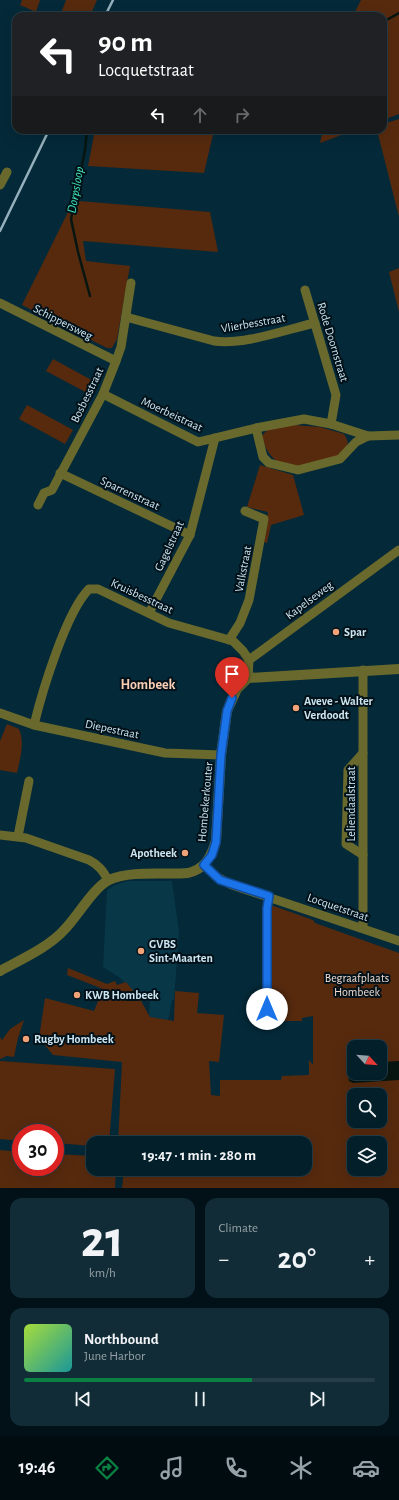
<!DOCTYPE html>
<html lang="en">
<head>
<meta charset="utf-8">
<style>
  :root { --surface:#031f2a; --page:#112c36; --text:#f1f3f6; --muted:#97a2a8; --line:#243d47; --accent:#0b8043 }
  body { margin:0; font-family:"Alegreya Sans",sans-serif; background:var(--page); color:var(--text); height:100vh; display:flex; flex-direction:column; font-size:15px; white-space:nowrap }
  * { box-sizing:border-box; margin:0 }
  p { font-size:13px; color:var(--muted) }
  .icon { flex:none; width:22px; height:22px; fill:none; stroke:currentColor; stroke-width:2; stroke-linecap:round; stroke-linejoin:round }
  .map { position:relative; height:1188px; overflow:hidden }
  .details { display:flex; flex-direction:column; gap:10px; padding:10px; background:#021117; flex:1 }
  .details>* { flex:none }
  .top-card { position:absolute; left:12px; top:12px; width:375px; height:122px; border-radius:12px; box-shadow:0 4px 16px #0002,0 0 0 1px var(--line); background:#202124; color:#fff; overflow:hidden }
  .needle { width:26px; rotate:116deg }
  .tools { position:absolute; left:347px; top:1040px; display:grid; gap:8px }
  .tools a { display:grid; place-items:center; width:40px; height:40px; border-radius:8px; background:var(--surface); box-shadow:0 4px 16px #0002,0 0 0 1px var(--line); font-size:20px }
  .speed { position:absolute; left:12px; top:1124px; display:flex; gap:8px; font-size:20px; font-weight:700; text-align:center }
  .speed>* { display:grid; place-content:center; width:52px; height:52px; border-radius:50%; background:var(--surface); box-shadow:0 4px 16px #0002,0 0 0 1px var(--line); line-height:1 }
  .speed .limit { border:6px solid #d22; background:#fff; color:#111 }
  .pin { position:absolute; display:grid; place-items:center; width:34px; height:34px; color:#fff; margin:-41px -17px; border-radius:50% 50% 50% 0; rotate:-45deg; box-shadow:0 0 4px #0007 }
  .pin .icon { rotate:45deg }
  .me { position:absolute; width:44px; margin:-22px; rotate:0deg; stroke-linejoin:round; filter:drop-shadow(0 0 3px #0008) }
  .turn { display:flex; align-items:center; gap:14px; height:84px; padding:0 20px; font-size:18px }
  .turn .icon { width:52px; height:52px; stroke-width:2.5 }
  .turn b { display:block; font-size:28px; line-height:34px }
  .lanes { display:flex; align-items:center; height:38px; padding:0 20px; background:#0003; justify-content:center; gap:20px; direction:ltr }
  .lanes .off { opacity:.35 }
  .big { font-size:30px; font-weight:600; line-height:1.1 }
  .details .widget { flex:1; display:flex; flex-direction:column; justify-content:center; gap:6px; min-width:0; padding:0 14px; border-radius:12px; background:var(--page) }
  .details .dial { align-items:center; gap:0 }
  .dial b { font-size:52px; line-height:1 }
  .song { display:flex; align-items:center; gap:12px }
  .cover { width:48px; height:48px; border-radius:6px; background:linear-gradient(135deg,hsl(80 70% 55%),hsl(180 70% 35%)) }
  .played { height:4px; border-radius:2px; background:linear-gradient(90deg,var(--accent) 65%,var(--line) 65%) }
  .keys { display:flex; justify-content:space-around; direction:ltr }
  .heat { display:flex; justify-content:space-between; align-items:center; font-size:22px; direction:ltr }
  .details .tiles { flex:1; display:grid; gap:10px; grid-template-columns:1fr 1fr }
  .widget:last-child { grid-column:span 2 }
  .trip { position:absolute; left:86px; top:1136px; width:226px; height:40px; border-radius:12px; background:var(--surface); box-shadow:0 4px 16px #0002,0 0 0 1px var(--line); font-weight:600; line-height:40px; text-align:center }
  .tabs { display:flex; height:64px; justify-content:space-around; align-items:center; background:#010c11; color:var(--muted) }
  .tabs .icon { width:28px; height:28px }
  .tabs .current { color:var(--accent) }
  .tabs b { font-size:18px; color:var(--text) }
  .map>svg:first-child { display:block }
  .built { fill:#083747 }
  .green { fill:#572a0e; fill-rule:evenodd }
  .water { fill:#071611 }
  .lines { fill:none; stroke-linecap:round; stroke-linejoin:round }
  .stream { stroke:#071611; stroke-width:2.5 }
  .minor { stroke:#69692d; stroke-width:9 }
  .tertiary { stroke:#69692d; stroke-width:10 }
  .rail { stroke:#95b0bd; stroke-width:2.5 }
  .route-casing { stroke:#114b97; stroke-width:10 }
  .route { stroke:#1a73e8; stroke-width:7 }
  .poi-dot { fill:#f0a278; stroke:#011119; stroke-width:1.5 }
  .labels { text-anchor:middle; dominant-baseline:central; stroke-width:4; stroke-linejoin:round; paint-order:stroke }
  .street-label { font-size:12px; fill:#cde5f1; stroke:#011119 }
  .poi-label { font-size:12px; font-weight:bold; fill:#cde5f1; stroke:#011119; text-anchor:start }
  .park-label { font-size:12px; fill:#f3dcd0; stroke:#011119 }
  .water-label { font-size:13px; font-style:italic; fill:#3fe8b8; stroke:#011119 }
  .quarter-label { font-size:14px; font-weight:bold; fill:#facdb5; stroke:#011119 }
</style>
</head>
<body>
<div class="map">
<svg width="399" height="1188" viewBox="0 0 399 1188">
  <rect width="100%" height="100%" fill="#042938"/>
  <path class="built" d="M127,881h45l7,51 -5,68h-2l-3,17 -3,4 -11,-1 -6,-4 1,-18h-10l-20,-20 -17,-11 4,-77 8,-5z"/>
  <g class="green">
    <path d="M22,0h18l-4,12 -16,-7z"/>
    <path d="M66,0h31l-7,16h-30z"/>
    <path d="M361,0h38v114l-16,6v-104h-30z"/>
    <path d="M399,119v98l-22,-87h6v-6z"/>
    <path d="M95,130h119l-10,43 -116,-7z"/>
    <path d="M323,130h32l-35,13z"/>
    <path d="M77,199l2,2 131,11 8,40 -135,-11 3,20 44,5 -13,73 -5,9h-5l-8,-4 -77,-39 52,-105z"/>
    <path d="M399,268v44l-10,-40z"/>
    <path d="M53,359l44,24 -6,12 -45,-24z"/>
    <path d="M27,405l46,25 -8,14 -46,-25z"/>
    <path d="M295,425l25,2 24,7c2,4 5,7 3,12 -4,10 -15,12 -25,15 -7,2 -16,7 -24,7 -20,-1 -32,-13 -36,-32 7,-11 21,-10 33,-11z"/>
    <path d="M260,465l33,10 11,40 -33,10 -4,18 -4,-1 5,-30 -21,-5z"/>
    <path d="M7,724l12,5c6,15 1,29 -2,44l-17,-3v-29z"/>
    <path d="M268,904l45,16 2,3 84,30v235h-277l2,-19h181v-26h-187l4,-81 -69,-7 -14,-17 6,-40 49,13 9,-22 -36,-14 1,-7 39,16 8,-3 2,4 9,-3 14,17 10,18 24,4 1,-30 24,2 -2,20 27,2 -5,47 -10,-1 2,34 9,1v-16h61l1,-4 27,-1v-15l4,5v-49l-11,2v3h-32zM354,1047h26v26h-26zM354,1095h26v26h-26zM354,1143h26v26h-26z"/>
    <path d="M24,1020l-6,18 -4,19 -7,-1 -7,3v-22l2,3 8,-11z"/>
    <path d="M0,1061l115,8 -6,74h-16v3l-38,-3v-10h-34v8l-21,-2z"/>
    <path d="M0,1150l21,2v15h34v-13l38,2v13h23l-1,19h-115z"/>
  </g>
  <path class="water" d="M399,1061v19l-46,3 -4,-2 -2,-9v-5l4,-3h3v9h26v-11z"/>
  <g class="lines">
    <g class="stream">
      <path d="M383,22l16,-9"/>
      <path d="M87,130l-2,20 -14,69 7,33 12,44"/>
    </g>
    <g class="minor">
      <path d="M0,185l7,-13"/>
      <path d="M305,290l31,105 -5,29"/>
      <path d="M0,303l116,58"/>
      <path d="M126,317l88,24c31,4 70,-11 101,-18"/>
      <path d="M103,394l95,48 58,-14 48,-9 27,5 37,12 31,-1"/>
      <path d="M256,428l7,29 6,6 29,7 42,-11 16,-17 12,-6"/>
      <path d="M60,473l130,62"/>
      <path d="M38,505l6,-12 8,-3 51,-96 13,-33 5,-14 10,-64"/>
      <path d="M149,613l41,-78 25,-97"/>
      <path d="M229,640l11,-17 9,-23 15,-81 -19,-8"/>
      <path d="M249,660l150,-110"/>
      <path d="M363,670v258"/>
      <path d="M248,678l1,-18"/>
      <path d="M0,713l34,12 131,28 56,2"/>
      <path d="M34,725c8,-33 32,-113 55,-136h9l71,34 64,18 10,10 6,9"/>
      <path d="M363,753l-15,17 -2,74 17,11"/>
      <path d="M0,835l26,3 63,22c10,5 14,11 19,20"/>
      <path d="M18,836l11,-55"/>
      <path d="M205,865l10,11 17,9 167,56"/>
      <path d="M267,1009v-101l2,-11"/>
    </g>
    <path class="tertiary" d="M0,971c20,-11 49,-24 64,-41 13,-13 30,-43 45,-50 22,-10 55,-5 79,-7 17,-4 23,-16 28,-32l5,-86 6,-44 10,-22 11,-11 151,-9"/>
    <g class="rail">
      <path d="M105,16l8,-16"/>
      <path d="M0,231l49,-101"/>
    </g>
  </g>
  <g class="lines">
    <defs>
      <path id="route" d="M232,698l-5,13 -6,44 -5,87 -4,13 -8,10 16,15 49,16 -2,12v101"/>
    </defs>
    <use href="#route" class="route-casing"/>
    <use href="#route" class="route"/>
  </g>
  <g class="poi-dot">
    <circle cx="336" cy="632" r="4"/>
    <circle cx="296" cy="708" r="4"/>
    <circle cx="185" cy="853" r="4"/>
    <circle cx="141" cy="951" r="4"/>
    <circle cx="77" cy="995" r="4"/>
    <circle cx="26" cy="1039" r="4"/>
  </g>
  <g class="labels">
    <g class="street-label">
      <text transform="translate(63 322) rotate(27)">Schippersweg</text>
      <text transform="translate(253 323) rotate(-10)">Vlierbesstraat</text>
      <text transform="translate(333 342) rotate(73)">Rode Doornstraat</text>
      <text transform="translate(87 395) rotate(-64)">Bosbesstraat</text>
      <text transform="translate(172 414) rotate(25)">Moerbeistraat</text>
      <text transform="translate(130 493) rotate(25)">Sparrenstraat</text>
      <text transform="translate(169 546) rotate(-65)">Gagelstraat</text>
      <text transform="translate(243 569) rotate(-79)">Valkstraat</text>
      <text transform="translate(142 596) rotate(25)">Kruisbesstraat</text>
      <text transform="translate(309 600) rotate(-37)">Kapelseweg</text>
      <text transform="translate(112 729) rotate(12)">Diepestraat</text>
      <text transform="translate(205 802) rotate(-85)">Hombekerkouter</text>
      <text transform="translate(351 804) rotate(-90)">Leliendaalstraat</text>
      <text transform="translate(338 907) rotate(19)">Locquetstraat</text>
    </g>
    <g class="poi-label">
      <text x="344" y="632">Spar</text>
      <text x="304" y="701">Aveve - Walter<tspan x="304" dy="14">Verdoodt</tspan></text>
      <text x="177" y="853" text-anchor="end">Apotheek</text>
      <text x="149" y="944">GVBS<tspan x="149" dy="14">Sint-Maarten</tspan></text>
      <text x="85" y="995">KWB Hombeek</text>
      <text x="34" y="1039">Rugby Hombeek</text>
    </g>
    <g class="park-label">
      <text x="357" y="978">Begraafplaats<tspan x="357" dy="14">Hombeek</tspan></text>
    </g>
    <g class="water-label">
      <text transform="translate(76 190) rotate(-80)">Dorpsloop</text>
    </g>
    <g class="quarter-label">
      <text x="148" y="685">Hombeek</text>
    </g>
  </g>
</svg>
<div class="tools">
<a><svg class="needle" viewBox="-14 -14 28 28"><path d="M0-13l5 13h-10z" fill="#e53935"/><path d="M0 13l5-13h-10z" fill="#97a2a8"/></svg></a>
<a><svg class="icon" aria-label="search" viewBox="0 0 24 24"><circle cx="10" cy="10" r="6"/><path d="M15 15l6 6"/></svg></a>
<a><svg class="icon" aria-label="layers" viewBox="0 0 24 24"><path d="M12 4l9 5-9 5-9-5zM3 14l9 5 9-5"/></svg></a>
</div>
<div class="speed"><div class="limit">30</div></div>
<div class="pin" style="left:232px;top:698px;background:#d93025"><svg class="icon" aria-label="arrive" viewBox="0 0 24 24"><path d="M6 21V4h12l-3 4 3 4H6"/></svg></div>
<svg class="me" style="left:267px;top:1009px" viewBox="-20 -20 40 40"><circle r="19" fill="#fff"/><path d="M0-13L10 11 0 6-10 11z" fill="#1a73e8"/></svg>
<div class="trip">19:47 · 1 min · 280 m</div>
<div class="top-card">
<div class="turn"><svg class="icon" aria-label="left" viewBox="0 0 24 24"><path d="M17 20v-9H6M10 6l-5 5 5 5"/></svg><div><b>90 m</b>Locquetstraat</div></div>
<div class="lanes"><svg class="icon" aria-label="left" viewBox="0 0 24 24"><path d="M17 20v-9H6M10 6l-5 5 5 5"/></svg><svg class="icon off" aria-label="ahead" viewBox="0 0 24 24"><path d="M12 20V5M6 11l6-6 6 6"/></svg><svg class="icon off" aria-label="right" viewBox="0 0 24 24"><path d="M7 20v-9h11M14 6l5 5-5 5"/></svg></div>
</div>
</div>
<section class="details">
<div class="tiles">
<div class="widget dial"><b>21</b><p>km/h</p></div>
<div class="widget"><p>Climate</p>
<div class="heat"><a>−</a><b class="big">20°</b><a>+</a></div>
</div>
<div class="widget">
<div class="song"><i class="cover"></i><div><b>Northbound</b><p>June Harbor</p></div></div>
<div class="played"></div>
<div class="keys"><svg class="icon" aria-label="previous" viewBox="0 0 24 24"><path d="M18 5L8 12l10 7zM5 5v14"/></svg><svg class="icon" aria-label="pause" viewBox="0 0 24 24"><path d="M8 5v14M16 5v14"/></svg><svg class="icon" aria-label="next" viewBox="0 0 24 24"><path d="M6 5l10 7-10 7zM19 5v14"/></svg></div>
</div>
</div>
</section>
<nav class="tabs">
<b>19:46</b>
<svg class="icon current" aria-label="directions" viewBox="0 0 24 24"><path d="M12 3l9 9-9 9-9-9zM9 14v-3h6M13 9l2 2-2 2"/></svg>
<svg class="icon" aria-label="music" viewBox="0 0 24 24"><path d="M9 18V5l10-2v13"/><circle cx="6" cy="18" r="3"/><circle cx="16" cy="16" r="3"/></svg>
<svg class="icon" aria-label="phone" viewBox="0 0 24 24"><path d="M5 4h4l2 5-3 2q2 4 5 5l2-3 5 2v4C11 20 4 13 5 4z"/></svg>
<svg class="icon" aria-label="climate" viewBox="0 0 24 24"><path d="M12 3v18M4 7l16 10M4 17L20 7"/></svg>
<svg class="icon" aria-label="car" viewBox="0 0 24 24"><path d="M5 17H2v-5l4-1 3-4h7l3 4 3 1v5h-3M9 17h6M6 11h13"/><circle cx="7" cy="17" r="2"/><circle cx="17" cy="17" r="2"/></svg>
</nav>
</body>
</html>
